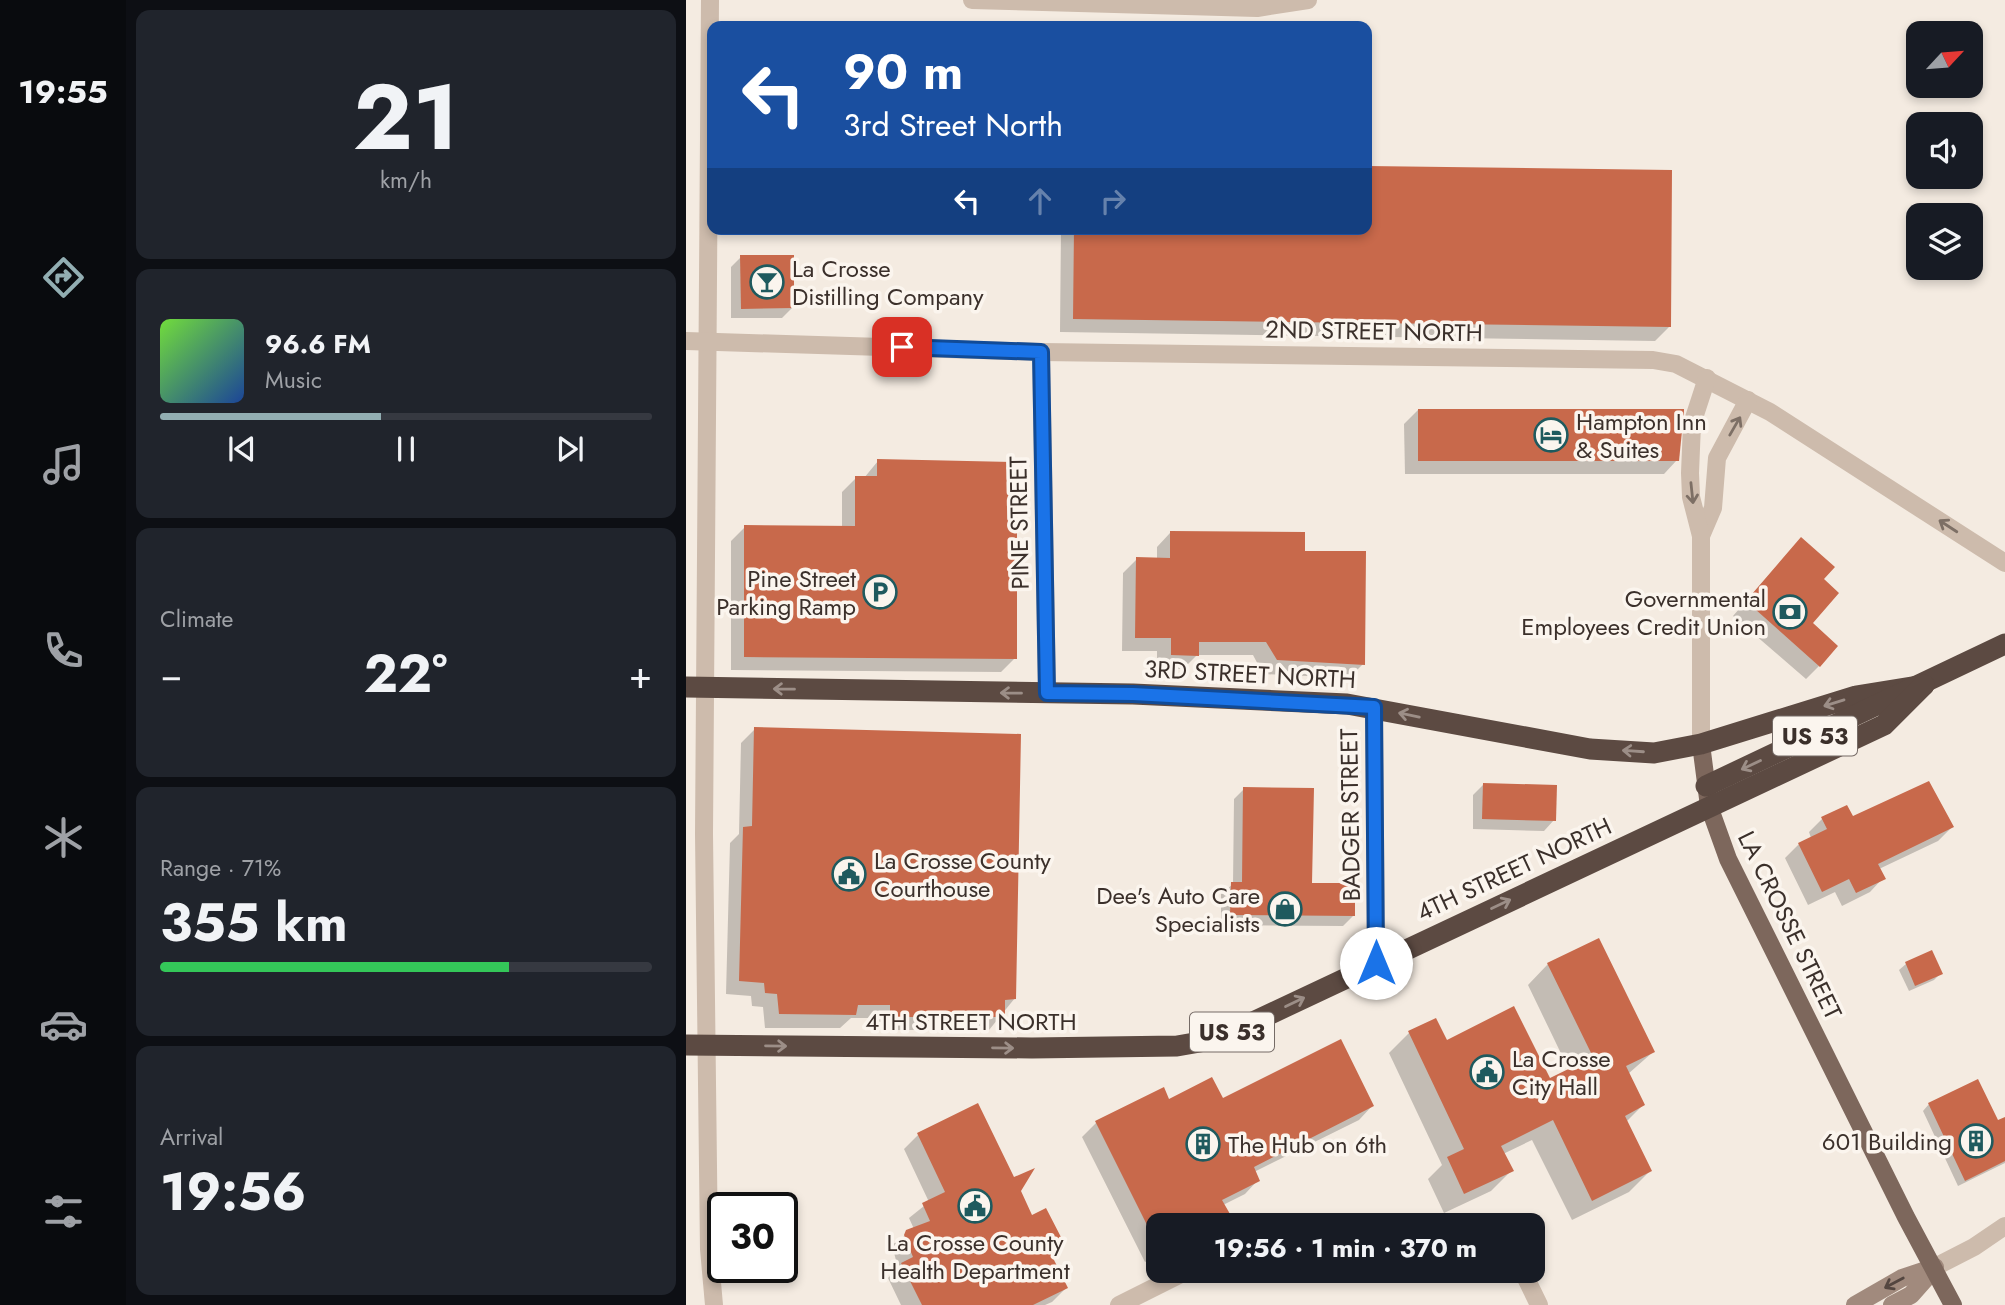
<!DOCTYPE html>
<html lang="en">
<head>
<meta charset="utf-8">
<style>
  :root { --surface:#171b24; --page:#20242c; --text:#f1f3f6; --muted:#9ea1a6; --line:#363941; --accent:#92aeb2 }
  body { margin:0; font-family:Jost,sans-serif; background:var(--page); color:var(--text); height:100vh; display:flex; flex-direction:column; font-size:26px; white-space:nowrap }
  * { box-sizing:border-box; margin:0 }
  p { font-size:23px; color:var(--muted) }
  .icon { flex:none; width:38px; height:38px; fill:none; stroke:currentColor; stroke-width:2; stroke-linecap:round; stroke-linejoin:round }
  .map { position:relative; flex:1; overflow:hidden }
  .details { display:flex; flex-direction:column; gap:10px; padding:10px; background:#0d0f14; width:560px }
  .details>* { flex:none }
  .guide { position:absolute; left:21px; top:21px; width:665px; height:214px; border-radius:14px; box-shadow:0 4px 10px #0003; background:#1a4fa0; color:#fff; overflow:hidden }
  .needle { width:46px; rotate:64deg }
  .tools { position:absolute; left:1220px; top:21px; display:grid; gap:14px }
  .tools a { display:grid; place-items:center; width:77px; height:77px; border-radius:14px; background:var(--surface); box-shadow:0 4px 10px #0003; font-size:35px }
  .speed { position:absolute; left:21px; top:1192px; display:flex; gap:14px; font-size:35px; font-weight:700; text-align:center }
  .speed>* { display:grid; place-content:center; width:91px; height:91px; border-radius:50%; background:var(--surface); box-shadow:0 4px 10px #0003; line-height:1 }
  .speed .limit { border:4px solid #111; border-radius:10px; background:#fff; color:#111 }
  .pin { position:absolute; display:grid; place-items:center; width:60px; height:60px; color:#fff; margin:-30px; border-radius:14px; box-shadow:0 4px 10px #0006 }
  .me { position:absolute; width:77px; margin:-38px; rotate:0deg; stroke-linejoin:round; filter:drop-shadow(0 0 5px #0008) }
  .turn { display:flex; align-items:center; gap:24px; height:147px; padding:0 21px; font-size:32px }
  .turn .icon { width:91px; height:91px; stroke-width:2.5 }
  .turn b { display:block; font-size:49px; line-height:60px }
  .lanes { display:flex; align-items:center; height:66px; padding:0 21px; background:#0003; justify-content:center; gap:35px; direction:ltr }
  .lanes .off { opacity:.35 }
  .big { font-size:52px; font-weight:700; line-height:1.1 }
  .details .tile { flex:1; display:flex; flex-direction:column; justify-content:center; gap:10px; min-width:0; padding:0 24px; border-radius:14px; background:var(--page) }
  .details .dial { align-items:center; gap:0 }
  .dial b { font-size:91px; line-height:1 }
  .song { display:flex; align-items:center; gap:21px }
  .cover { width:84px; height:84px; border-radius:10px; background:linear-gradient(135deg,hsl(100 70% 55%),hsl(220 70% 35%)) }
  .played { height:7px; border-radius:4px; background:linear-gradient(90deg,var(--accent) 45%,var(--line) 45%) }
  .keys { display:flex; justify-content:space-around; direction:ltr }
  .heat { display:flex; justify-content:space-between; align-items:center; font-size:38px; direction:ltr }
  .charge { height:10px; border-radius:5px; background:linear-gradient(90deg,#34c759 71%,var(--line) 0) }
  .trip { position:absolute; left:460px; top:1213px; width:399px; height:70px; border-radius:14px; background:var(--surface); box-shadow:0 4px 10px #0003; font-weight:700; line-height:70px; text-align:center }
  main { display:flex; flex:1; min-height:0 }
  .tabs { display:flex; flex-direction:column; width:126px; justify-content:space-around; align-items:center; background:#090b0e; color:var(--muted) }
  .tabs .icon { width:49px; height:49px }
  .tabs .on { color:var(--accent) }
  .tabs b { font-size:32px; color:var(--text) }
  .map>svg:first-child { display:block }
  .shadow { fill:#0003 }
  .building { fill:#c8694b }
  .lines { fill:none; stroke-linecap:round; stroke-linejoin:round }
  .street { stroke:#cdbbac; stroke-width:18 }
  .secondary { stroke:#a18a7d; stroke-width:18 }
  .primary { stroke:#7d675c; stroke-width:18 }
  .highway { stroke:#5c4a42; stroke-width:21 }
  .oneway { stroke:#7d6f65 }
  .oneway2 { stroke:#9c8e87 }
  .oneway3 { stroke:#544640 }
  .route-casing { stroke:#114b97; stroke-width:18 }
  .route { stroke:#1a73e8; stroke-width:12 }
  .labels { text-anchor:middle; dominant-baseline:central; stroke-width:7; stroke-linejoin:round; paint-order:stroke }
  .shield { fill:#fbf5ee; stroke:#756b66; stroke-width:2 }
  .shield-label { font-size:23px; font-weight:bold; fill:#3b302b }
  .poi-label { font-size:24px; fill:#3b302b; stroke:#fbf5ee; text-anchor:start }
  .street-label { font-size:24px; fill:#3b302b; stroke:#fbf5ee }
</style>
</head>
<body>
<main>
<nav class="tabs">
<b>19:55</b>
<svg class="icon on" aria-label="directions" viewBox="0 0 24 24"><path d="M12 3l9 9-9 9-9-9zM9 14v-3h6M13 9l2 2-2 2"/></svg>
<svg class="icon" aria-label="music" viewBox="0 0 24 24"><path d="M9 18V5l10-2v13"/><circle cx="6" cy="18" r="3"/><circle cx="16" cy="16" r="3"/></svg>
<svg class="icon" aria-label="phone" viewBox="0 0 24 24"><path d="M5 4h4l2 5-3 2q2 4 5 5l2-3 5 2v4C11 20 4 13 5 4z"/></svg>
<svg class="icon" aria-label="climate" viewBox="0 0 24 24"><path d="M12 3v18M4 7l16 10M4 17L20 7"/></svg>
<svg class="icon" aria-label="car" viewBox="0 0 24 24"><path d="M5 17H2v-5l4-1 3-4h7l3 4 3 1v5h-3M9 17h6M6 11h13"/><circle cx="7" cy="17" r="2"/><circle cx="17" cy="17" r="2"/></svg>
<svg class="icon" aria-label="filters" viewBox="0 0 24 24"><path d="M4 7h16M4 17h16"/><circle cx="9" cy="7" r="2"/><circle cx="15" cy="17" r="2"/></svg>
</nav>
<section class="details">
<div class="tile dial"><b>21</b><p>km/h</p></div>
<div class="tile">
<div class="song"><i class="cover"></i><div><b>96.6 FM</b><p>Music</p></div></div>
<div class="played"></div>
<div class="keys"><svg class="icon" aria-label="previous" viewBox="0 0 24 24"><path d="M18 5L8 12l10 7zM5 5v14"/></svg><svg class="icon" aria-label="pause" viewBox="0 0 24 24"><path d="M8 5v14M16 5v14"/></svg><svg class="icon" aria-label="next" viewBox="0 0 24 24"><path d="M6 5l10 7-10 7zM19 5v14"/></svg></div>
</div>
<div class="tile"><p>Climate</p>
<div class="heat"><a>−</a><b class="big">22°</b><a>+</a></div>
</div>
<div class="tile"><p>Range · 71%</p><b class="big">355 km</b><div class="charge"></div></div>
<div class="tile"><p>Arrival</p><b class="big">19:56</b></div>
</section>
<div class="map">
<svg width="1319" height="1305" viewBox="0 0 1319 1305">
  <rect width="100%" height="100%" fill="#f4ebe1"/>
  <g class="shadow">
    <path d="M681,168l304,4 -2,155 -14,14 -595,-9 1,-103h306z"/>
    <path d="M55,257l51,51 -10,10h-51v-51z"/>
    <path d="M732,410l259,50 -13,14h-259l-1,-50z"/>
    <path d="M192,461l131,67 6,130 -14,14 -270,-2v-129l14,-14h97v-35l14,-14h8z"/>
    <path d="M484,533l193,131 -14,14 -86,-4 -10,-19h-56l-14,14 -26,-1v-17h-35l1,-78 14,-14h20v-12z"/>
    <path d="M1102,553l33,27 -11,44 9,42 -13,13 -73,-63z"/>
    <path d="M69,729l260,269 -26,32h-112v-12h-26l-11,10h-75l-2,-21 -11,-1 -1,-10 -25,-2 4,-151 9,-9 2,-91z"/>
    <path d="M798,784l70,36 -10,11 -71,-2v-34z"/>
    <path d="M558,789l66,96 43,31 -10,10 -122,-1v-31l12,-10 1,-85z"/>
    <path d="M1166,818l100,9 -14,14 -59,28 4,9 -13,14 -28,14 -7,-14 -27,13 -23,-47 14,-14 12,-6 -2,-6 13,-13z"/>
    <path d="M862,964l105,88 -25,22 15,31 -17,17 24,49 -21,21 -57,28 -40,-80 -29,14 9,16 -21,21 -47,22 -16,-34 14,-14 -53,-112 20,-20 37,9 103,38 20,-10 -41,-85z"/>
    <path d="M1220,964l35,9 -7,7 -25,11 -10,-21z"/>
    <path d="M477,1089l6,12 203,5 -13,14 -105,52 4,8 -13,14 -22,11 4,8 -11,12h-58v30l-13,7 -63,-125 14,-14z"/>
    <path d="M1243,1104l68,19 8,-4v44l-47,23 -35,-75z"/>
    <path d="M232,1135l101,56 12,27 30,23 -12,12 17,35 -14,14 -7,3h-144l-13,-27 10,-10 -6,-23 22,-16 -5,-11 20,-16 -25,-53z"/>
  </g>
  <g class="building">
    <path d="M681,166l305,4 -1,157 -598,-8 1,-90h293z"/>
    <path d="M54,255h54v53l-53,1z"/>
    <path d="M732,409h266v2l-5,50h-261z"/>
    <path d="M191,459l135,3 -1,65h6v132l-273,-2v-132l111,1v-50h22z"/>
    <path d="M484,531l135,1v19h61l-1,114 -88,-5 -11,-18h-67v14l-28,-1v-17h-36l1,-81 34,1z"/>
    <path d="M1115,537l34,30 -11,12 15,14 -26,30 25,23 -18,21 -74,-66z"/>
    <path d="M68,727l267,7 -5,265 -11,1v17h-115v-12h-32l-2,10 -77,-1 -2,-20 -12,-1 -1,-10 -25,-2 4,-154 9,-1z"/>
    <path d="M1243,781l25,46 -76,37 8,15 -30,14 -7,-14 -27,13 -24,-49 29,-14 -6,-12 26,-12 6,11z"/>
    <path d="M797,783l74,2 -1,36 -74,-2z"/>
    <path d="M557,787l71,1 -2,95h43v33l-125,-1 1,-33h11z"/>
    <path d="M913,938l56,114 -29,14 19,39 -20,11 27,55 -60,30 -39,-81 -52,26 13,25 -50,23 -17,-37 17,-8 -56,-118 28,-13 11,22 67,-34 36,72 43,-21 -46,-94z"/>
    <path d="M1246,950l11,24 -28,12 -10,-24z"/>
    <path d="M655,1039l33,67 -120,61 6,14 -38,19 8,14 -23,11h-60l-52,-104 69,-34 5,12 43,-22 11,21z"/>
    <path d="M1292,1079l20,41 7,-3v44l-40,20 -37,-78z"/>
    <path d="M292,1103l36,74 21,-9 -14,23 11,24 14,-7 17,33 -15,7 20,40 -35,17h-111l-21,-42 12,-6 -9,-22 2,-5 24,-9 -8,-18 23,-11 -28,-59z"/>
  </g>
  <g class="lines">
    <g class="street">
      <path d="M24,0l-6,834 5,415 5,56"/>
      <path d="M286,0l285,8 51,-8"/>
      <path d="M0,341l355,11 612,8 23,4 94,48 235,151"/>
      <path d="M355,352l6,341"/>
      <path d="M1015,536l12,-28 4,-50 31,-58"/>
      <path d="M688,707l2,256"/>
      <path d="M1015,744v-208l-10,-39 -1,-24 2,-49 15,-46"/>
      <path d="M1249,1267l39,-20 31,-21"/>
      <path d="M836,1270l17,35"/>
      <path d="M433,1305l70,-35"/>
    </g>
    <g class="secondary">
      <path d="M1169,1305l47,-27 33,-11"/>
      <path d="M1206,1305l19,-10 23,-26"/>
    </g>
    <path class="primary" d="M1015,744l8,62 19,53 178,358 47,88"/>
    <g class="highway">
      <path d="M0,687l447,7 214,10 243,45 64,4 47,-9 155,-48 68,-11"/>
      <path d="M1020,786l299,-142"/>
      <path d="M0,1045l346,3 145,-2 40,-7 667,-314 40,-40"/>
    </g>
  </g>
  <defs><path id="oneway-shaft" d="M-6 0H5M1.5-3L5.5 0L1.5 3" fill="none" stroke-width="1.6" stroke-linecap="round" stroke-linejoin="round" transform="scale(1.75)"/></defs>
  <g class="oneway">
    <use href="#oneway-shaft" transform="translate(1049 426) rotate(-60)"/>
    <use href="#oneway-shaft" transform="translate(1006 493) rotate(84)"/>
    <use href="#oneway-shaft" transform="translate(1262 526) rotate(-147)"/>
  </g>
  <g class="oneway2">
    <use href="#oneway-shaft" transform="translate(98 689) rotate(-179)"/>
    <use href="#oneway-shaft" transform="translate(325 693) rotate(-179)"/>
    <use href="#oneway-shaft" transform="translate(1148 703) rotate(163)"/>
    <use href="#oneway-shaft" transform="translate(723 715) rotate(-168)"/>
    <use href="#oneway-shaft" transform="translate(947 751) rotate(-176)"/>
    <use href="#oneway-shaft" transform="translate(1065 765) rotate(155)"/>
    <use href="#oneway-shaft" transform="translate(815 904) rotate(-25)"/>
    <use href="#oneway-shaft" transform="translate(609 1002) rotate(-26)"/>
    <use href="#oneway-shaft" transform="translate(90 1046) rotate(1)"/>
    <use href="#oneway-shaft" transform="translate(317 1048) rotate(1)"/>
  </g>
  <use class="oneway3" href="#oneway-shaft" transform="translate(1208 1283) rotate(152)"/>
  <g class="lines">
    <defs>
      <path id="route" d="M216,347l139,5 6,341 86,1 241,13 2,256"/>
    </defs>
    <use href="#route" class="route-casing"/>
    <use href="#route" class="route"/>
  </g>
  <defs>
    <symbol id="bar-ring" viewBox="-11 -11 22 22"><circle r="9.5" fill="#fbf5ee" stroke="#1f5a5e" stroke-width="1.5"/><path d="M-6-5H6L.8 .8V4.5H3.5V6h-7V4.5H-.8V.8Z" fill="#1f5a5e"/></symbol>
    <symbol id="hotel-ring" viewBox="-11 -11 22 22"><circle r="9.5" fill="#fbf5ee" stroke="#1f5a5e" stroke-width="1.5"/><path d="M-6-4.5h1.5V1H6V5H4.5V3h-9V5H-6ZM-4 0a1.8 1.8 0 1 1 3.6 0ZM.5 0V-2.5h3Q6-2.5 6 0Z" fill="#1f5a5e"/></symbol>
    <symbol id="parking-ring" viewBox="-11 -11 22 22"><circle r="9.5" fill="#fbf5ee" stroke="#1f5a5e" stroke-width="1.5"/><path d="M-3.5-5.5H1a3.5 3.5 0 0 1 0 7H-1V5.5H-3.5ZM-1-3.4V-.6H.8a1.4 1.4 0 0 0 0-2.8Z" fill="#1f5a5e"/></symbol>
    <symbol id="bank-ring" viewBox="-11 -11 22 22"><circle r="9.5" fill="#fbf5ee" stroke="#1f5a5e" stroke-width="1.5"/><path d="M-6-4H6V4H-6ZM0-2.3a2.3 2.3 0 1 0 0 4.6a2.3 2.3 0 1 0 0-4.6Z" fill="#1f5a5e"/></symbol>
    <symbol id="civic-ring" viewBox="-11 -11 22 22"><circle r="9.5" fill="#fbf5ee" stroke="#1f5a5e" stroke-width="1.5"/><path d="M-.6-6.5H3V-4.5H.6V-3L4-1V1h2V6H-6V1h2V-1L-.6-3ZM-1.2 2.5V6h2.4V2.5Z" fill="#1f5a5e"/></symbol>
    <symbol id="shop-ring" viewBox="-11 -11 22 22"><circle r="9.5" fill="#fbf5ee" stroke="#1f5a5e" stroke-width="1.5"/><path d="M-5-2.5h2.3a2.7 3.5 0 0 1 5.4 0H5L5.5 6h-11ZM-1.5-2.5h3a1.5 2.3 0 0 0-3 0Z" fill="#1f5a5e"/></symbol>
    <symbol id="building-ring" viewBox="-11 -11 22 22"><circle r="9.5" fill="#fbf5ee" stroke="#1f5a5e" stroke-width="1.5"/><path d="M-4-6H4V6H1V3H-1V6H-4ZM-2.5-4.3h1.7v1.8h-1.7ZM.8-4.3h1.7v1.8H.8ZM-2.5-1h1.7V.8h-1.7ZM.8-1h1.7V.8H.8Z" fill="#1f5a5e"/></symbol>
  </defs>
  <g fill-rule="evenodd">
    <use href="#bar-ring" x="62" y="263" width="38" height="38"/>
    <use href="#hotel-ring" x="846" y="416" width="38" height="38"/>
    <use href="#parking-ring" x="175" y="573" width="38" height="38"/>
    <use href="#bank-ring" x="1085" y="593" width="38" height="38"/>
    <use href="#civic-ring" x="144" y="855" width="38" height="38"/>
    <use href="#shop-ring" x="580" y="890" width="38" height="38"/>
    <use href="#civic-ring" x="782" y="1053" width="38" height="38"/>
    <use href="#building-ring" x="1271" y="1122" width="38" height="38"/>
    <use href="#building-ring" x="498" y="1125" width="38" height="38"/>
    <use href="#civic-ring" x="270" y="1187" width="38" height="38"/>
  </g>
  <g class="labels">
    <g class="shield">
      <rect x="1087" y="716.5" width="84" height="39" rx="5"/>
      <rect x="504" y="1012.5" width="84" height="39" rx="5"/>
    </g>
    <g class="shield-label">
      <text x="1129" y="736">US 53</text>
      <text x="546" y="1032">US 53</text>
    </g>
    <g class="poi-label">
      <text x="106" y="268">La Crosse<tspan x="106" dy="28">Distilling Company</tspan></text>
      <text x="890" y="421">Hampton Inn<tspan x="890" dy="28">&amp; Suites</tspan></text>
      <text x="170" y="578" text-anchor="end">Pine Street<tspan x="170" dy="28">Parking Ramp</tspan></text>
      <text x="1080" y="598" text-anchor="end">Governmental<tspan x="1080" dy="28">Employees Credit Union</tspan></text>
      <text x="188" y="860">La Crosse County<tspan x="188" dy="28">Courthouse</tspan></text>
      <text x="574" y="895" text-anchor="end">Dee's Auto Care<tspan x="574" dy="28">Specialists</tspan></text>
      <text x="826" y="1058">La Crosse<tspan x="826" dy="28">City Hall</tspan></text>
      <text x="1266" y="1141" text-anchor="end">601 Building</text>
      <text x="542" y="1144">The Hub on 6th</text>
      <text x="289" y="1242" text-anchor="middle">La Crosse County<tspan x="289" dy="28">Health Department</tspan></text>
    </g>
    <g class="street-label">
      <text transform="translate(688 331) rotate(1)">2ND STREET NORTH</text>
      <text transform="translate(333 523) rotate(-91)">PINE STREET</text>
      <text transform="translate(564 674) rotate(3)">3RD STREET NORTH</text>
      <text transform="translate(664 815) rotate(-91)">BADGER STREET</text>
      <text transform="translate(828 869) rotate(-25)">4TH STREET NORTH</text>
      <text transform="translate(1104 925) rotate(64)">LA CROSSE STREET</text>
      <text x="285" y="1021">4TH STREET NORTH</text>
    </g>
  </g>
</svg>
<div class="tools">
<a><svg class="needle" viewBox="-14 -14 28 28"><path d="M0-13l5 13h-10z" fill="#e53935"/><path d="M0 13l5-13h-10z" fill="#9ea1a6"/></svg></a>
<a><svg class="icon" aria-label="sound" viewBox="0 0 24 24"><path d="M4 9h4l5-4v14l-5-4H4zM17 9q2 3 0 6"/></svg></a>
<a><svg class="icon" aria-label="layers" viewBox="0 0 24 24"><path d="M12 4l9 5-9 5-9-5zM3 14l9 5 9-5"/></svg></a>
</div>
<div class="speed"><div class="limit">30</div></div>
<div class="pin" style="left:216px;top:347px;background:#d93025"><svg class="icon" aria-label="arrive" viewBox="0 0 24 24"><path d="M6 21V4h12l-3 4 3 4H6"/></svg></div>
<svg class="me" style="left:690px;top:963px" viewBox="-20 -20 40 40"><circle r="19" fill="#fff"/><path d="M0-13L10 11 0 6-10 11z" fill="#1a73e8"/></svg>
<div class="trip">19:56 · 1 min · 370 m</div>
<div class="guide">
<div class="turn"><svg class="icon" aria-label="left" viewBox="0 0 24 24"><path d="M17 20v-9H6M10 6l-5 5 5 5"/></svg><div><b>90 m</b>3rd Street North</div></div>
<div class="lanes"><svg class="icon" aria-label="left" viewBox="0 0 24 24"><path d="M17 20v-9H6M10 6l-5 5 5 5"/></svg><svg class="icon off" aria-label="ahead" viewBox="0 0 24 24"><path d="M12 20V5M6 11l6-6 6 6"/></svg><svg class="icon off" aria-label="right" viewBox="0 0 24 24"><path d="M7 20v-9h11M14 6l5 5-5 5"/></svg></div>
</div>
</div>
</main>
</body>
</html>
